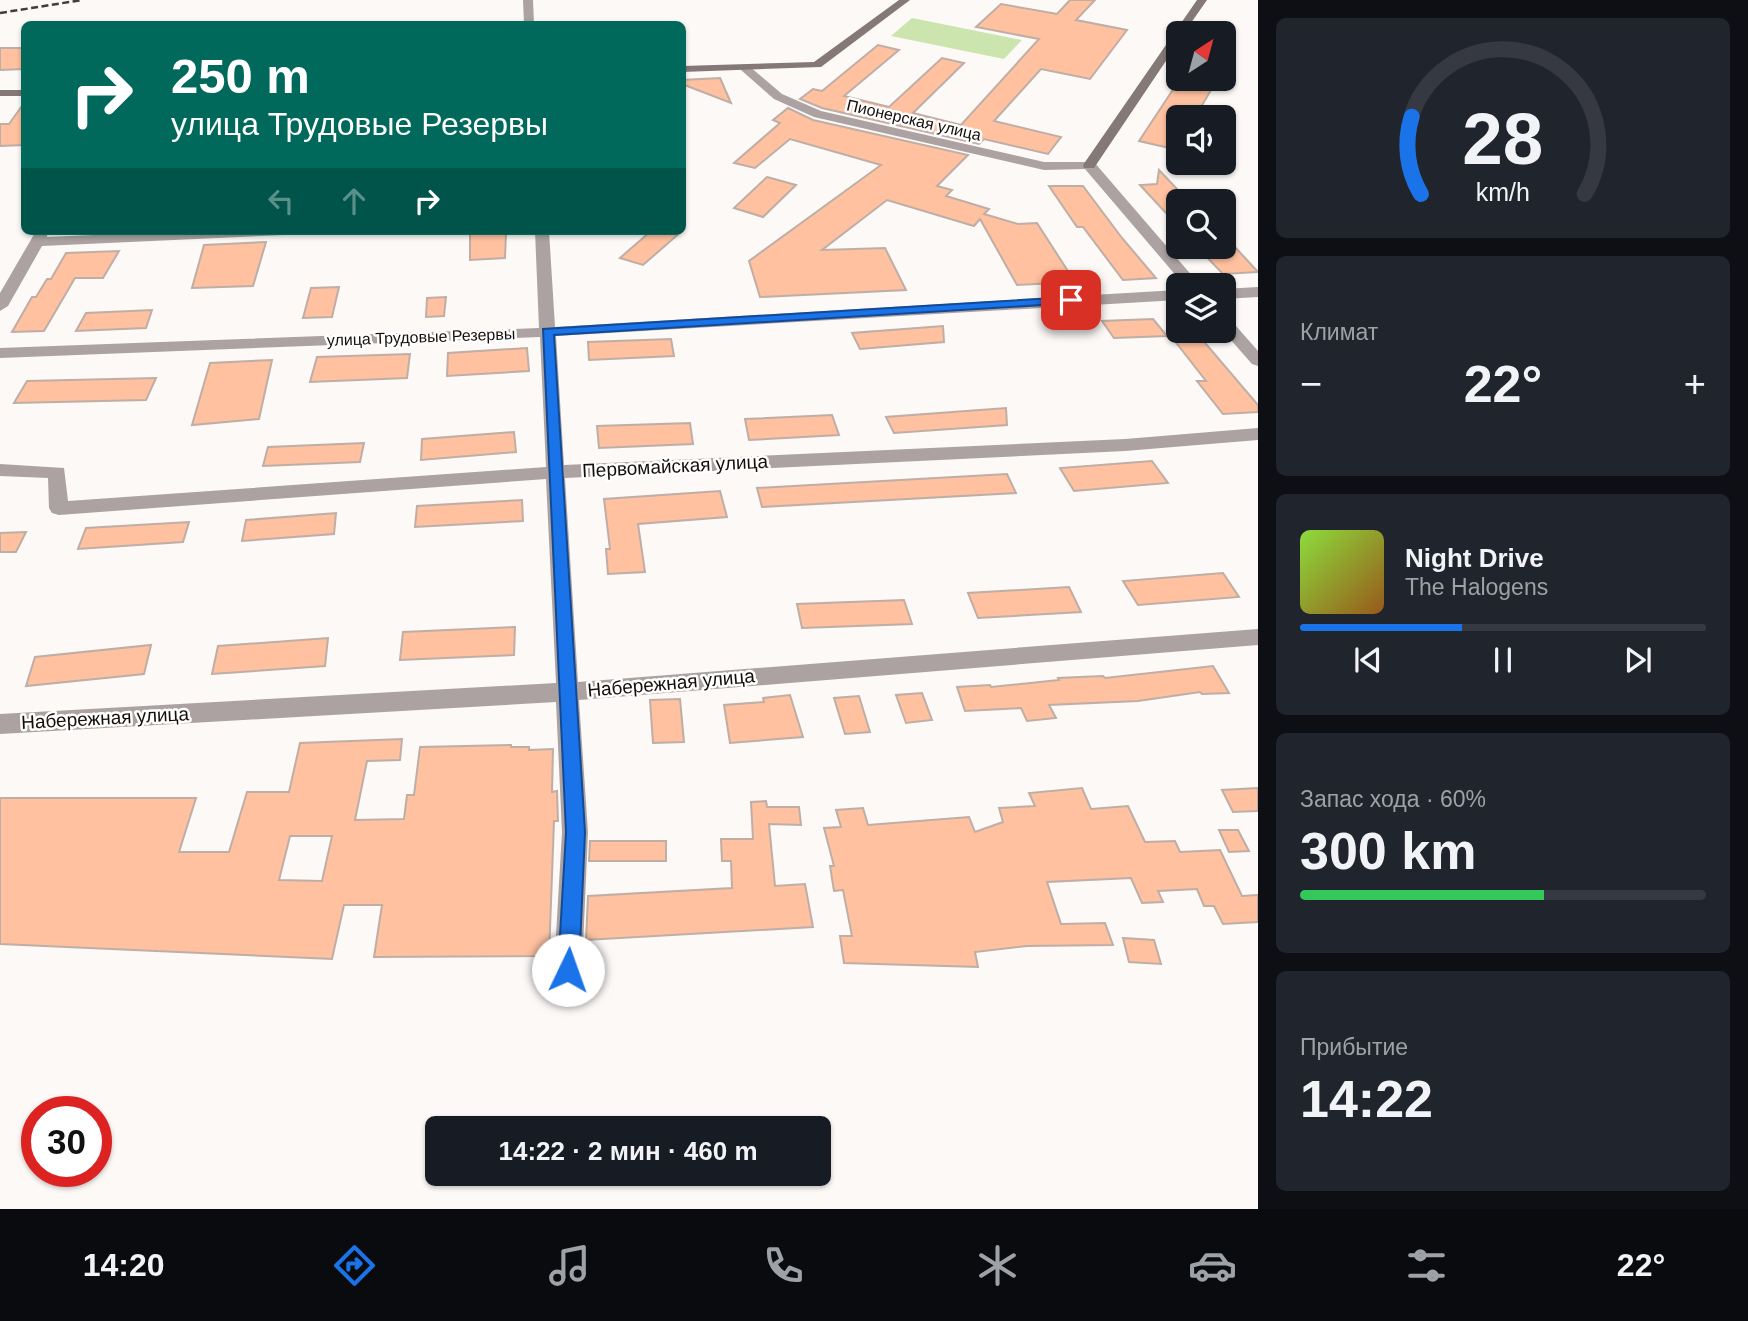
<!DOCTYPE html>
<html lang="ru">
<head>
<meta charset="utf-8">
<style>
  :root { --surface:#171b24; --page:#20242c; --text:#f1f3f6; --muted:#9ea1a6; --line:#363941; --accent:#1a73e8 }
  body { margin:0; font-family:Arial,sans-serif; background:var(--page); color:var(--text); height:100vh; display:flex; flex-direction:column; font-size:26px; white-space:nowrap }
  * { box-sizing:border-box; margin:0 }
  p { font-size:23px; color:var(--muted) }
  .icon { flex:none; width:38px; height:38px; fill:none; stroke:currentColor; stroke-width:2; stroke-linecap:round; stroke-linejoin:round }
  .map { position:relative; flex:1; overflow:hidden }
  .drawer { display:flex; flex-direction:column; gap:18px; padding:18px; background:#0d0f14; width:490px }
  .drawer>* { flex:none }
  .top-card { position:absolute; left:21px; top:21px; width:665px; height:214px; border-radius:10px; box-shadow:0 2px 5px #0004; background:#00695c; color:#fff; overflow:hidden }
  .needle { width:46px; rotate:36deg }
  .controls { position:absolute; left:1166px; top:21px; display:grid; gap:14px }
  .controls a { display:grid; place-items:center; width:70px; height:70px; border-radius:10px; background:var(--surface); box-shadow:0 2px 5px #0004; font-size:35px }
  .speed { position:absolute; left:21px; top:1096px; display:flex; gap:14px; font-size:35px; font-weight:700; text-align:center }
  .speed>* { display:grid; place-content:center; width:91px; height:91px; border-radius:50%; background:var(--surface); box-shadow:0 2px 5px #0004; line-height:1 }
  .speed .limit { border:10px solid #d22; background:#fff; color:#111 }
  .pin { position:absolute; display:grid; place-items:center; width:60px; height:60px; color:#fff; margin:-30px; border-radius:14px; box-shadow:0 4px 10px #0006 }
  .me { position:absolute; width:77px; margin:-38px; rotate:3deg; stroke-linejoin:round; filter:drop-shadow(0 0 5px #0008) }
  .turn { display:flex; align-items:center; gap:24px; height:147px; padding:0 35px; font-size:32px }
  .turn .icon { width:91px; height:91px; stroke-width:2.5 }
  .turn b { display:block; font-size:49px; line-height:60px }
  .lanes { display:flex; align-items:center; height:66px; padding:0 35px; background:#0003; justify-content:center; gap:35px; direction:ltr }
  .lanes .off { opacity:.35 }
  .big { font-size:52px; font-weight:700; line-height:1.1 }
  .drawer .card { flex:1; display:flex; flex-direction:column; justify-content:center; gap:10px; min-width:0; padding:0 24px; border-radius:10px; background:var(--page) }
  .drawer .dial { align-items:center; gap:0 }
  .dial svg { height:182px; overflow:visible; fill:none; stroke:var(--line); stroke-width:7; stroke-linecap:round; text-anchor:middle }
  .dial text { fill:var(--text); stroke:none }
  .song { display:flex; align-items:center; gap:21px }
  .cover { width:84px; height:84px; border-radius:10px; background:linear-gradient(135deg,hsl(90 70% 55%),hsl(30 70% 35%)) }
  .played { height:7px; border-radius:4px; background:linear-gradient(90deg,var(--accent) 40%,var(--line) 40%) }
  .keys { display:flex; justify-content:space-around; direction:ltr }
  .heat { display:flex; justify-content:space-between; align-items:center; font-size:38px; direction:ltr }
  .charge { height:10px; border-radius:5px; background:linear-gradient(90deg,#34c759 60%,var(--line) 0) }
  .trip { position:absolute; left:425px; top:1116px; width:406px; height:70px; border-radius:10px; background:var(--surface); box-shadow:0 2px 5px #0004; font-weight:700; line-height:70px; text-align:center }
  .tabs { display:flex; height:112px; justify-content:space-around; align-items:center; background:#090b0e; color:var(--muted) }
  .tabs .icon { width:49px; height:49px }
  .tabs .current { color:var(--accent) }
  .tabs b { font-size:32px; color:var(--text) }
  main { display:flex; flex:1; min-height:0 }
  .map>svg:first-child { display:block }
  .green { fill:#cce5ae }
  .building { fill:#ffc1a0; stroke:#bfaea5; stroke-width:2; fill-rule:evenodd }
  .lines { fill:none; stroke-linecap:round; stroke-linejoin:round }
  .street { fill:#aba2a1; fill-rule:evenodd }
  .secondary { fill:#857977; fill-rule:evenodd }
  .rail { stroke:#423c3a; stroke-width:2.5; stroke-dasharray:7 3.5; stroke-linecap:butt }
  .route { fill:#1a73e8; stroke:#114b97; stroke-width:2 }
  .labels { text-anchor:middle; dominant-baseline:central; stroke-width:5; stroke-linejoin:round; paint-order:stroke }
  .far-street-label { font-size:16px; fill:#150f0c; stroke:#fff }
  .street-label { font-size:19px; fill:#150f0c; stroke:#fff }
</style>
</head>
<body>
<main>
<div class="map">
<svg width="1258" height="1209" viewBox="0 0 1258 1209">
  <rect width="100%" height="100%" fill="#fcf9f7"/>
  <path class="green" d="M912,18l110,22 -18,19 -113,-23z"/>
  <g class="building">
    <path d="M1070,0h25l-19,20 51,10 -37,49 -49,-10 -47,52 67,16 -13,17 -64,-15 -5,5 -157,-36 -22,-9 13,-10 9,2 56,-46 21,5 -55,46 45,11 53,-49 22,5 -51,50 48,12 78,-86 -63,-12 25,-23 56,10z"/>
    <path d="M0,48h24v21l-24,1z"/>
    <path d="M720,78l11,25 -49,-19v-4z"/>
    <path d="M1180,79l31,2v9l-16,27h-17v33l-39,-9z"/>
    <path d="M24,103v42l-24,1v-22h9z"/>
    <path d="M788,108l25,12 155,35 -31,31 15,4 -6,6 43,13 -5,5 34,10 19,-1 38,59 -58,3 -37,-66 -6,7 -87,-26 -65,50 63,-2 21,42 -146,7 -11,-36 132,-96 -91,-26 -35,29 -21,-5 46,-40 -7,-3z"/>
    <path d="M1159,170l19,20v36l-38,-41 17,-1z"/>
    <path d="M767,177l29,8 -33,32 -29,-9z"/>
    <path d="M1049,186h34l39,52 34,40 -33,2 -40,-53h-6z"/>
    <path d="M651,231h31l-39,34 -23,-7z"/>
    <path d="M506,233l-1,25 -35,2v-26z"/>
    <path d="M266,242l-13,44 -61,2 12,-43z"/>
    <path d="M1197,247h38l23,25 -35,2z"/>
    <path d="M119,251l-16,27h-28l-31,53 -32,1 20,-35h4l11,-18h4l15,-26z"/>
    <path d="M339,287l-7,30 -29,1 8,-30z"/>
    <path d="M446,297l-2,19 -18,1 1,-19z"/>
    <path d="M152,310l-6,18 -70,3 10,-18z"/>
    <path d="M1153,319l14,17 -53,2 -12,-17z"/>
    <path d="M943,326l1,16 -84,7 -8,-16z"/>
    <path d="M1167,331h28l63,74v7l-35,2 -26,-33h9z"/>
    <path d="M671,339l3,17 -85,4 -1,-18z"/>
    <path d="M527,348l2,23 -82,5 1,-23z"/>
    <path d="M410,354l-3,24 -97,4 7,-25z"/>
    <path d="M272,360l-13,59 -67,6 18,-62z"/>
    <path d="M156,378l-10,22 -132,3 13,-22z"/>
    <path d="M1006,408l1,17 -113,8 -8,-16z"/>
    <path d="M832,415l7,20 -90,5 -4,-21z"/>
    <path d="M690,423l3,21 -94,4 -2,-22z"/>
    <path d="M514,432l2,20 -95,8 1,-21z"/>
    <path d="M364,443l-4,19 -97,4 5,-19z"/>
    <path d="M1152,461l16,22 -94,8 -14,-23z"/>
    <path d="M1007,474l9,19 -254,14 -5,-19z"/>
    <path d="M720,491l7,26 -89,7 7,48 -37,2 -2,-25h4l-6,-50z"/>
    <path d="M522,500l1,21 -108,6 2,-21z"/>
    <path d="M336,513l-2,21 -92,7 4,-21z"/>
    <path d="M189,522l-6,20 -105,7 8,-21z"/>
    <path d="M26,532l-10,20h-16v-19z"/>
    <path d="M1223,573l16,24 -101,8 -15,-24z"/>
    <path d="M1069,587l12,25 -103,6 -10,-25z"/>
    <path d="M904,600l8,24 -110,4 -5,-24z"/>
    <path d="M515,627l-1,28 -114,5 3,-28z"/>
    <path d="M328,638l-3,28 -113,8 6,-28z"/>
    <path d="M151,645l-7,29 -118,12 9,-29z"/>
    <path d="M1213,666l16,27 -27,1 -2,-2 -62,9 -89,4 7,13 -29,3 -6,-13 -56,3 -8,-24 33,-2 1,2 68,-7 -1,-2 45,-2 2,2z"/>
    <path d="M922,693l10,27 -26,3 -10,-28z"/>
    <path d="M790,695l13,42 -73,6 -6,-38 40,-3 -1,-4z"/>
    <path d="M859,696l11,36 -25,2 -11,-36z"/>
    <path d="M680,699l4,43 -31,1 -3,-43z"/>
    <path d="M402,739l-2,21 -33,1 -12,59 49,-1 3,-24h7l6,-48 91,-2v2h18v3l24,-1 -1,43 5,-1 1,30h-4l-5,135 -175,1 8,-52h-38l-12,54 -332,-15v-146h196l-17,54h50l18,-60h42l11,-49zM290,836h42l-10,45 -43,-1z"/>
    <path d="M1082,788l9,21 37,-3 17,36 30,-1 5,11 40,-2 22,46 16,-1v27l-35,2 -9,-18h-10l-7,-17 -39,2 5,11 -21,1 -11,-25 -84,4 14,42 44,-1 8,22 -86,1 -52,6 3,15 -134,-4 -4,-27h12l-9,-46 -9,1 -4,-25h4l-10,-38 17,-1 -5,-17 27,-2 5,17 101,-8 6,15 28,-10 -4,-14 36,-2 -6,-13z"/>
    <path d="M1258,788v23l-25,1 -11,-22z"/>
    <path d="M766,801l1,6h32l2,18 -32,-1 6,62 30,-2 8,43 -227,13 2,-44 144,-8 -1,-27h-9l-1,-22h32l-2,-37z"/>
    <path d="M1219,830h19l11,21 -20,1z"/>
    <path d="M590,841h76v20h-77z"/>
    <path d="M1123,938l31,2 7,24 -32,-2z"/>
  </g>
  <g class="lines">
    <g class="street">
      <path d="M523,0h10l1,24h-10z"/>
      <path d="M741,66h8l33,28 39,17 223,51h50l106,123h-16l-99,-116 -41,1 -230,-53 -40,-18 -33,-29z"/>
      <path d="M36,231h12l-1,6 141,-6h103l-7,4 -242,11 -34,60 -8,5v-18z"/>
      <path d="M535,231h14l6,96 623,-37v10l-622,36 8,129 561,-26 133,-11v12l-133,11 -560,27 13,204 680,-53v16l-679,55 9,132 -6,138 -4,10 -10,4 -10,-4 -4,-10 8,-138 -6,-130 -556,32v-20l556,-31 -10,-204 -487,36 -7,-2 -3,-5 -1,-30 -48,-2v-12l64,4 4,33 478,-34 -6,-130 -540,21v-10l539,-20z"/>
      <path d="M1258,287v10l-35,2v-10z"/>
      <path d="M1223,316l6,2 29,33v15l-6,-2 -29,-33z"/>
    </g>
    <g class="secondary">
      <path d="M899,0h11l-89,67 -139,5v-6l132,-4z"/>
      <path d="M1197,0h10l-23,33h-6v10l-84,125h-10l-1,-3z"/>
      <rect x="0" y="90" width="24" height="6"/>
    </g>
    <path class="rail" d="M0,13l82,-13"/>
  </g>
  <path class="route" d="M1071,297l6,3 -2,3 -521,32 31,497 -6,138 -3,7 -8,3 -7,-3 -3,-7 8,-138 -23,-503z"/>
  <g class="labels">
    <g class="far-street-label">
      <text transform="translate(914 120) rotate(13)">Пионерская улица</text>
      <text transform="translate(421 337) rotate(-2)">улица Трудовые Резервы</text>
    </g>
    <g class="street-label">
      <text transform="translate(675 466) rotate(-3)">Первомайская улица</text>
      <text transform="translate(671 683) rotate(-5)">Набережная улица</text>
      <text transform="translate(105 718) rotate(-3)">Набережная улица</text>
    </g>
  </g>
</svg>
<div class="controls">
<a><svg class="needle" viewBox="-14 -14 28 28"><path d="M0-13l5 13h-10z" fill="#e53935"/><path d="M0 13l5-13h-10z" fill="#9ea1a6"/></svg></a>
<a><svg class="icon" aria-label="sound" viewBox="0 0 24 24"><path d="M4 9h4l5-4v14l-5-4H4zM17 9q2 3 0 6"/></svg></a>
<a><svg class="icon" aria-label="search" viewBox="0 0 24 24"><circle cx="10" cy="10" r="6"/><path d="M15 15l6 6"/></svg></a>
<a><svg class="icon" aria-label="layers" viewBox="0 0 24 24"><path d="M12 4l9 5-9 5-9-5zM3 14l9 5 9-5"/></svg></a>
</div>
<div class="speed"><div class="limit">30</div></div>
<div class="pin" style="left:1071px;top:300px;background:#d93025"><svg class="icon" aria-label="arrive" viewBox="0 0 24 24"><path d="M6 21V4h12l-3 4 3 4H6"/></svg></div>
<svg class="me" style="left:568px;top:970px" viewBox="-20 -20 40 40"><circle r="19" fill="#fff"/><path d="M0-13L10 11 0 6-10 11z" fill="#1a73e8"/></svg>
<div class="trip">14:22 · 2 мин · 460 m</div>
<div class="top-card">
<div class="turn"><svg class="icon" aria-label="right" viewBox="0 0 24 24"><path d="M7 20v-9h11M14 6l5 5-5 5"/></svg><div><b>250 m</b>улица Трудовые Резервы</div></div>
<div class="lanes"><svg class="icon off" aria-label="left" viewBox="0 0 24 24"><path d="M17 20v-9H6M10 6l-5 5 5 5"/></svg><svg class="icon off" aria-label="ahead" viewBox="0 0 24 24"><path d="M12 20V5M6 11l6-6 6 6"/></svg><svg class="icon" aria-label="right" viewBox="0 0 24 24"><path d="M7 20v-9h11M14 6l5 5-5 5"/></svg></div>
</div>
</div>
<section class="drawer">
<div class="card dial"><svg viewBox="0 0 100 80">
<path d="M14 69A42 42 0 1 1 86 69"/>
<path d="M14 69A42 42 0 0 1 10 35" stroke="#1a73e8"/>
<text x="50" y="56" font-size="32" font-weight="700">28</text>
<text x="50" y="72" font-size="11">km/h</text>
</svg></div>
<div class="card"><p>Климат</p>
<div class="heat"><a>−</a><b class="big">22°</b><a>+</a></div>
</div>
<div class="card">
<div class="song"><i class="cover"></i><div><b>Night Drive</b><p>The Halogens</p></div></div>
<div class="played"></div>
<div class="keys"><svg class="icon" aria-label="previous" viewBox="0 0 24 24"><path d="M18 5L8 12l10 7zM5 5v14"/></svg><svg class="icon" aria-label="pause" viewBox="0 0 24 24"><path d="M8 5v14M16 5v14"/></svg><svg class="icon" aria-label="next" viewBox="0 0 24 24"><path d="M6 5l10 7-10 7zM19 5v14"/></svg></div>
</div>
<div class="card"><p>Запас хода · 60%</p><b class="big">300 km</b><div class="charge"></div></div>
<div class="card"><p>Прибытие</p><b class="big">14:22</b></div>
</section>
</main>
<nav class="tabs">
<b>14:20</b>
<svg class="icon current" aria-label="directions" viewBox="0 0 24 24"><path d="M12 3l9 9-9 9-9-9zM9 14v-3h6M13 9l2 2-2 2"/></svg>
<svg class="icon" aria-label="music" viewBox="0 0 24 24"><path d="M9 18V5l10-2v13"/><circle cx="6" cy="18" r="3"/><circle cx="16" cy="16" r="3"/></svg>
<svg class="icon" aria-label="phone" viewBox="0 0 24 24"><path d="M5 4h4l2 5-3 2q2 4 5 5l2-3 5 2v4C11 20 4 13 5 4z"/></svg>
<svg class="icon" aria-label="climate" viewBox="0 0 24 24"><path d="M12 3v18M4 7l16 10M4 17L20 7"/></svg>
<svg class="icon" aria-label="car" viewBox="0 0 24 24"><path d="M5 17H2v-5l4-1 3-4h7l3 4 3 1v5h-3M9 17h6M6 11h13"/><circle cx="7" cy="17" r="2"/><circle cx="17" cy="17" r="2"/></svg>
<svg class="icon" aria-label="filters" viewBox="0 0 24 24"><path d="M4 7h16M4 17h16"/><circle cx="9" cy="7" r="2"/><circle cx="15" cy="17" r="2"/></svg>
<b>22°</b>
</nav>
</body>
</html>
